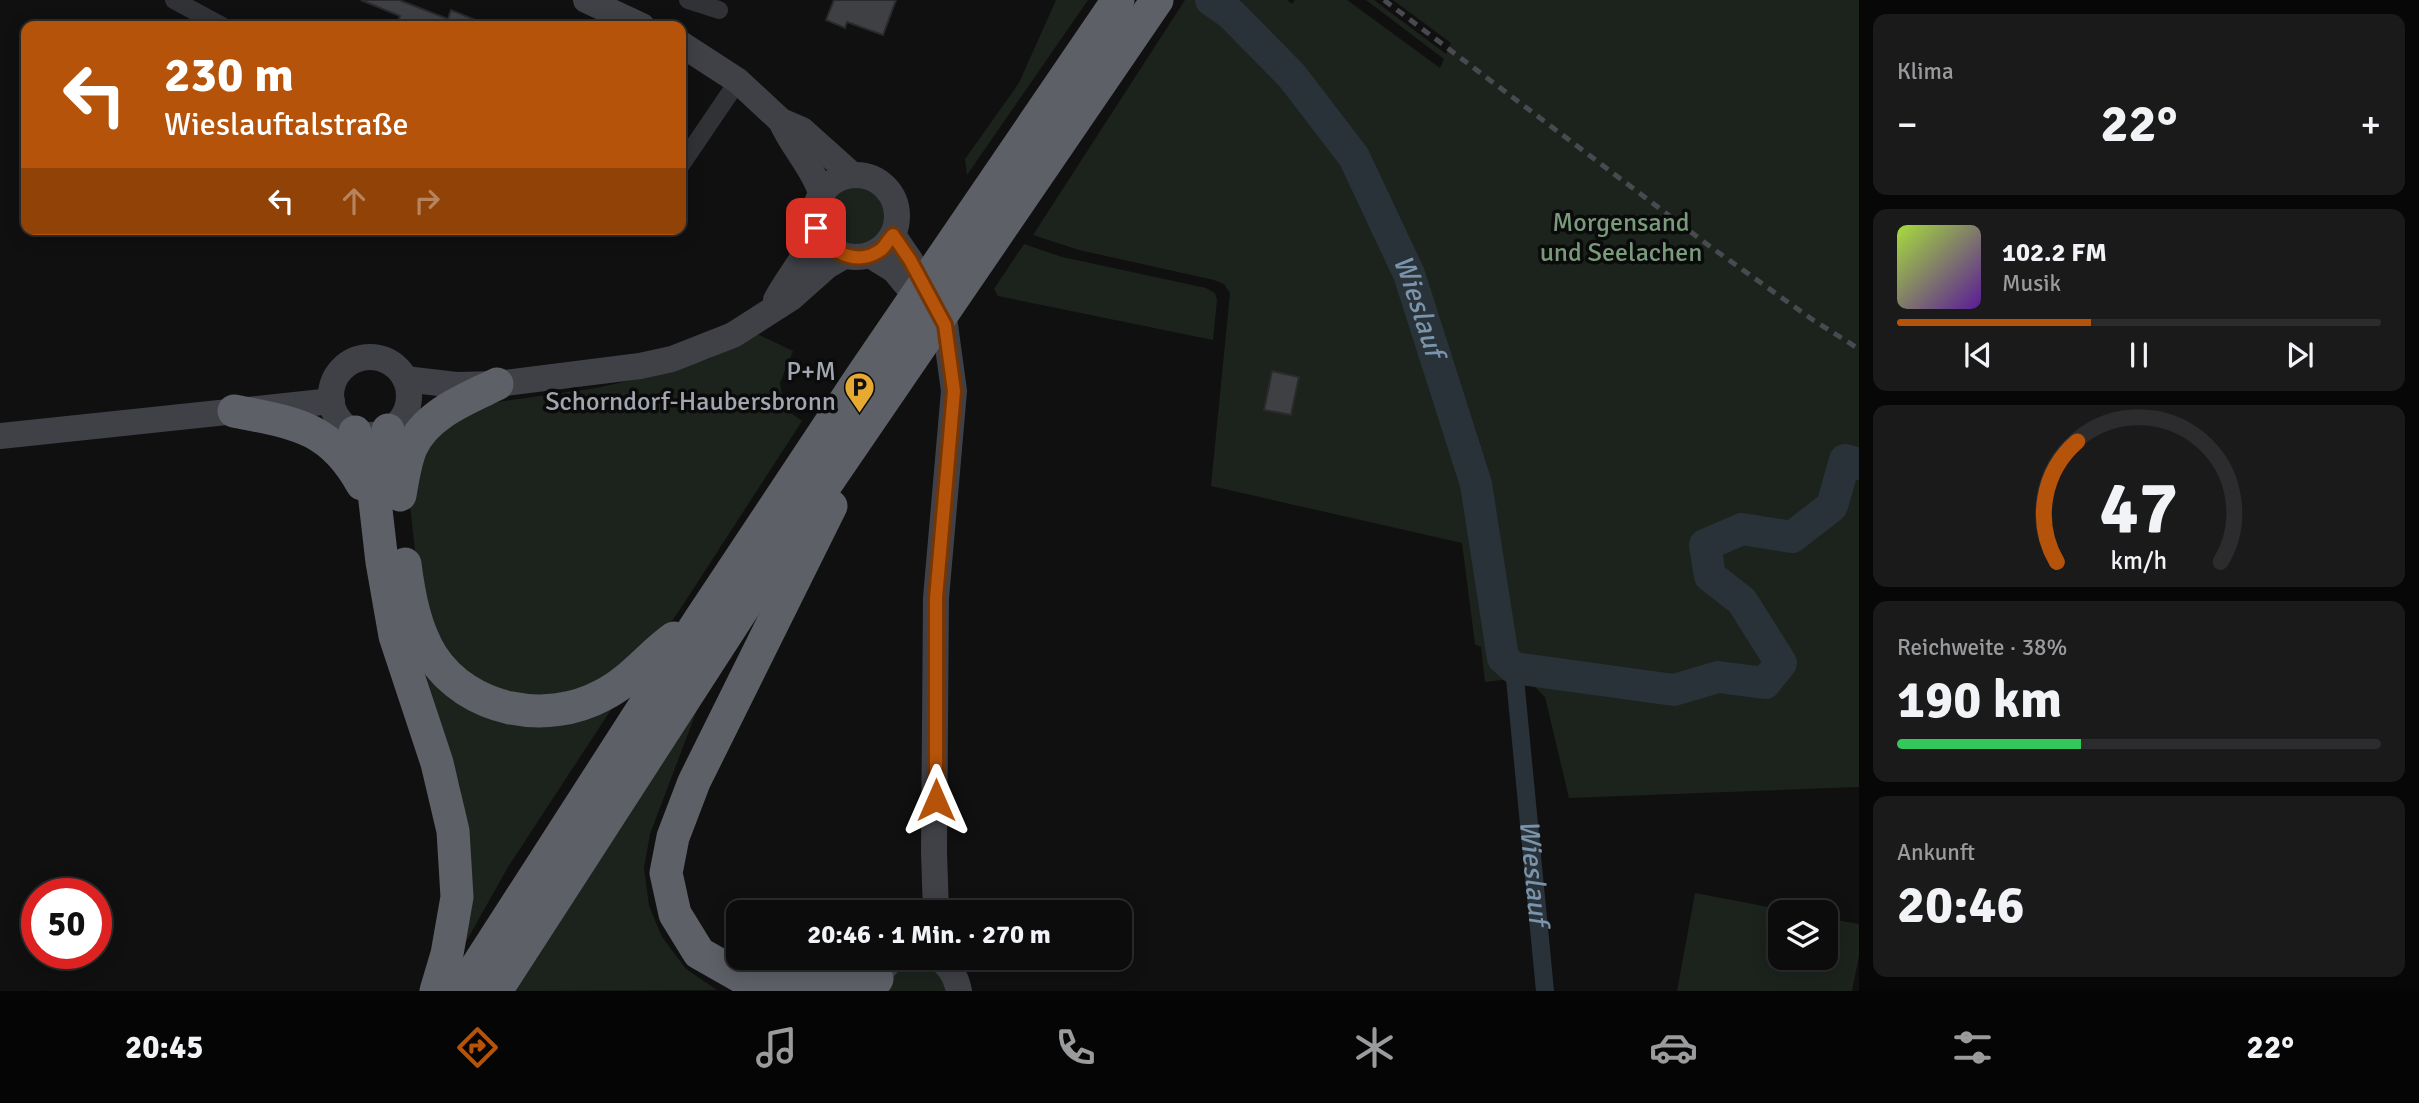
<!DOCTYPE html>
<html lang="de">
<head>
<meta charset="utf-8">
<style>
  :root { --surface:#0c0c0d; --page:#1a1a1b; --text:#f1f3f6; --muted:#9a9b9d; --line:#2c2c2e; --accent:#b45309 }
  body { margin:0; font-family:Signika,sans-serif; background:var(--page); color:var(--text); height:100vh; display:flex; flex-direction:column; font-size:26px; white-space:nowrap }
  * { box-sizing:border-box; margin:0 }
  p { font-size:23px; color:var(--muted) }
  .icon { flex:none; width:38px; height:38px; fill:none; stroke:currentColor; stroke-width:2; stroke-linecap:round; stroke-linejoin:round }
  .map { position:relative; flex:1; overflow:hidden }
  .panel { display:flex; flex-direction:column; gap:14px; padding:14px; background:#070707; width:560px }
  .panel>* { flex:none }
  .hud { position:absolute; left:21px; top:21px; width:665px; height:214px; border-radius:14px; box-shadow:0 4px 18px #0003,0 0 0 2px var(--line); background:#b45309; color:#fff; overflow:hidden }
  .fabs { position:absolute; left:1768px; top:900px; display:grid; gap:14px }
  .fabs a { display:grid; place-items:center; width:70px; height:70px; border-radius:14px; background:var(--surface); box-shadow:0 4px 18px #0003,0 0 0 2px var(--line); font-size:35px }
  .speed { position:absolute; left:21px; top:878px; display:flex; gap:14px; font-size:35px; font-weight:700; text-align:center }
  .speed>* { display:grid; place-content:center; width:91px; height:91px; border-radius:50%; background:var(--surface); box-shadow:0 4px 18px #0003,0 0 0 2px var(--line); line-height:1 }
  .speed .limit { border:10px solid #d22; background:#fff; color:#111 }
  .pin { position:absolute; display:grid; place-items:center; width:60px; height:60px; color:#fff; margin:-30px; border-radius:14px; box-shadow:0 4px 10px #0006 }
  .me { position:absolute; width:77px; margin:-38px; rotate:0deg; stroke-linejoin:round; filter:drop-shadow(0 0 5px #0008) }
  .turn { display:flex; align-items:center; gap:24px; height:147px; padding:0 28px; font-size:32px }
  .turn .icon { width:91px; height:91px; stroke-width:2.5 }
  .turn b { display:block; font-size:49px; line-height:60px }
  .lanes { display:flex; align-items:center; height:66px; padding:0 28px; background:#0003; justify-content:center; gap:35px; direction:ltr }
  .lanes .off { opacity:.35 }
  .big { font-size:52px; font-weight:700; line-height:1.1 }
  .panel .card { flex:1; display:flex; flex-direction:column; justify-content:center; gap:10px; min-width:0; padding:0 24px; border-radius:14px; background:var(--page) }
  .panel .dial { align-items:center; gap:0 }
  .dial svg { height:182px; overflow:visible; fill:none; stroke:var(--line); stroke-width:7; stroke-linecap:round; text-anchor:middle }
  .dial text { fill:var(--text); stroke:none }
  .song { display:flex; align-items:center; gap:21px }
  .cover { width:84px; height:84px; border-radius:10px; background:linear-gradient(135deg,hsl(80 70% 55%),hsl(270 70% 35%)) }
  .played { height:7px; border-radius:4px; background:linear-gradient(90deg,var(--accent) 40%,var(--line) 40%) }
  .keys { display:flex; justify-content:space-around; direction:ltr }
  .heat { display:flex; justify-content:space-between; align-items:center; font-size:38px; direction:ltr }
  .charge { height:10px; border-radius:5px; background:linear-gradient(90deg,#34c759 38%,var(--line) 0) }
  .trip { position:absolute; left:726px; top:900px; width:406px; height:70px; border-radius:14px; background:var(--surface); box-shadow:0 4px 18px #0003,0 0 0 2px var(--line); font-weight:700; line-height:70px; text-align:center }
  .tabs { display:flex; height:112px; justify-content:space-around; align-items:center; background:#050505; color:var(--muted) }
  .tabs .icon { width:49px; height:49px }
  .tabs .selected { color:var(--accent) }
  .tabs b { font-size:32px; color:var(--text) }
  main { display:flex; flex:1; min-height:0 }
  .map>svg:first-child { display:block }
  .green { fill:#1c231d }
  .lines { fill:none; stroke-linecap:round; stroke-linejoin:round }
  .canal { stroke:#2a3239; stroke-width:18 }
  .river { stroke:#2a3239; stroke-width:32 }
  .building { fill:#3f4044; stroke:#2a2a2d; stroke-width:2 }
  .street { stroke:#313236; stroke-width:18 }
  .secondary { stroke:#3f4146; stroke-width:26 }
  .highway { stroke:#5d6066; stroke-width:33 }
  .rail { stroke:#484a4f; stroke-width:5; stroke-dasharray:9 7; stroke-linecap:butt }
  .route-casing { stroke:#753606; stroke-width:18 }
  .route { stroke:#b45309; stroke-width:12 }
  .labels { text-anchor:middle; dominant-baseline:central; stroke-width:7; stroke-linejoin:round; paint-order:stroke }
  .park-label { font-size:26px; fill:#799b7b; stroke:#0b0b0c }
  .poi-label { font-size:26px; fill:#a2a6b1; stroke:#0b0b0c; text-anchor:end }
  .water-label { font-size:28px; font-style:italic; fill:#7a94ab; stroke:#0b0b0c }
</style>
</head>
<body>
<main>
<div class="map">
<svg width="1859" height="991" viewBox="0 0 1859 991">
  <rect width="100%" height="100%" fill="#101011"/>
  <g class="green">
    <path d="M1056,0h32l-121,175 -2,-16 54,-76z"/>
    <path d="M1185,0h102l5,4 3,-4h52l93,68 4,-9 -78,-59h8l72,54 5,-11 -58,-43h466v787l-290,11 -24,-101 -20,-20 -40,5 -4,-35 -6,-3 -13,-101 -251,-57 19,-193 -6,-9 -10,-4 -135,-30 -46,-15z"/>
    <circle cx="856" cy="214" r="32"/>
    <path d="M1024,244l38,13 144,31 9,5 2,7 -4,40 -215,-44 -4,-7z"/>
    <path d="M757,334l36,17 -13,32 4,25 18,13 -125,193 -17,22 -61,50 -78,13 -65,-28 -27,-51 -14,-70 -5,-44 9,-60 57,-41 120,-17 63,-14 50,-15z"/>
    <path d="M408,634l62,68 148,-3 -110,168 -54,96 14,-100 -8,-77 -33,-108z"/>
    <path d="M700,702l-50,132 -6,34 5,38 13,31 24,32 31,21 -201,1z"/>
    <path d="M1695,893l100,19h-15v45h45v-39l34,6v32l-7,35h-175z"/>
    <path d="M919,962l11,2 21,27h-65c4,-17 16,-27 33,-29z"/>
  </g>
  <g class="lines">
    <path class="canal" id="s1" d="M1514,668l31,323"/>
    <path class="river" id="s2" d="M1211,0l20,14 61,62 62,81 55,117 67,210 27,174 11,10 160,22 44,-13 47,6 16,-20 -39,-62 -32,-25 -5,-31 37,-16 50,8 40,-31 13,-46 14,4"/>
  </g>
  <g class="building">
    <path d="M361,0h38l49,19 3,-9 39,16h-94l4,-10z"/>
    <path d="M834,0h62l-13,35 -36,-13 -2,6 -19,-8z"/>
    <path d="M1272,371l27,6 -8,38 -27,-5z"/>
  </g>
  <g class="lines">
    <g class="street">
      <path d="M174,0l48,26"/>
      <path d="M688,0l31,10"/>
      <path d="M681,165l57,-84"/>
    </g>
    <g class="secondary">
      <path d="M586,0l56,26"/>
      <path d="M681,44l57,37 43,40 21,9 49,44"/>
      <path d="M781,121c11,26 32,46 40,72"/>
      <circle cx="856" cy="216" r="41"/>
      <path d="M893,235l17,25 35,65 9,66 -18,207 -2,254 2,60"/>
      <path d="M870,255l24,15 25,30"/>
      <path d="M776,300c13,-25 33,-45 40,-72"/>
      <circle cx="370" cy="396" r="39"/>
      <path d="M405,379l51,6 41,-1 143,-18 32,-7 61,-24 58,-37 36,-32 17,-10"/>
      <path d="M0,436l332,-35"/>
      <path d="M938,957c12,10 18,19 21,34"/>
      <path d="M875,991c2,-15 8,-26 21,-34"/>
    </g>
    <g class="highway">
      <path d="M234,411c60,12 96,15 128,73"/>
      <path d="M388,430l-1,34 5,27"/>
      <path d="M355,432l17,43 10,87 13,74 42,127 16,68 4,66 -10,57 -11,37"/>
      <path d="M400,495c3,-16 5,-33 11,-47 15,-34 55,-49 86,-64"/>
      <path d="M831,506l-137,276 -21,55 -7,36 9,41 24,39 46,26 39,7 53,-2 40,-5"/>
      <path d="M405,564c4,31 10,65 27,92 36,55 114,70 171,39 28,-14 46,-39 71,-57"/>
      <path d="M461,991l238,-370 162,-244 257,-377"/>
      <path d="M496,991l281,-435 380,-556"/>
    </g>
    <path class="rail" d="M1384,0l324,245 105,75 46,29"/>
  </g>
  <g class="lines">
    <defs>
      <path id="route" d="M816,228c11,24 42,40 66,21 4,-4 7,-10 11,-14l17,25 35,65 9,66 -18,207v202"/>
    </defs>
    <use href="#route" class="route-casing"/>
    <use href="#route" class="route"/>
  </g>
  <defs>
    <symbol id="parking-pin" viewBox="-11 -11 22 30"><path d="M0 17L-7.5 6A9.5 9.5 0 1 1 7.5 6Z" fill="#e6aa32" stroke="#0b0b0c"/><path d="M-3.5-5.5H1a3.5 3.5 0 0 1 0 7H-1V5.5H-3.5ZM-1-3.4V-.6H.8a1.4 1.4 0 0 0 0-2.8Z" fill="#111"/></symbol>
  </defs>
  <g fill-rule="evenodd">
    <use href="#parking-pin" x="842" y="370" width="35" height="47"/>
  </g>
  <g class="labels">
    <g class="park-label">
      <text x="1621" y="223">Morgensand<tspan x="1621" dy="30">und Seelachen</tspan></text>
    </g>
    <g class="poi-label">
      <text x="836" y="372">P+M<tspan x="836" dy="30">Schorndorf-Haubersbronn</tspan></text>
    </g>
    <g class="water-label">
      <text stroke="none"><textPath href="#s2" startOffset="376">Wieslauf</textPath></text>
      <text stroke="none"><textPath href="#s1" startOffset="205">Wieslauf</textPath></text>
    </g>
  </g>
</svg>
<div class="fabs">
<a><svg class="icon" aria-label="layers" viewBox="0 0 24 24"><path d="M12 4l9 5-9 5-9-5zM3 14l9 5 9-5"/></svg></a>
</div>
<div class="speed"><div class="limit">50</div></div>
<div class="pin" style="left:816px;top:228px;background:#d93025"><svg class="icon" aria-label="arrive" viewBox="0 0 24 24"><path d="M6 21V4h12l-3 4 3 4H6"/></svg></div>
<svg class="me" style="left:936px;top:800px" viewBox="-20 -20 40 40"><path d="M0-17L14 15 0 8-14 15z" fill="#b45309" stroke="#fff" stroke-width="4"/></svg>
<div class="trip">20:46 · 1 Min. · 270 m</div>
<div class="hud">
<div class="turn"><svg class="icon" aria-label="left" viewBox="0 0 24 24"><path d="M17 20v-9H6M10 6l-5 5 5 5"/></svg><div><b>230 m</b>Wieslauftalstraße</div></div>
<div class="lanes"><svg class="icon" aria-label="left" viewBox="0 0 24 24"><path d="M17 20v-9H6M10 6l-5 5 5 5"/></svg><svg class="icon off" aria-label="ahead" viewBox="0 0 24 24"><path d="M12 20V5M6 11l6-6 6 6"/></svg><svg class="icon off" aria-label="right" viewBox="0 0 24 24"><path d="M7 20v-9h11M14 6l5 5-5 5"/></svg></div>
</div>
</div>
<section class="panel">
<div class="card"><p>Klima</p>
<div class="heat"><a>−</a><b class="big">22°</b><a>+</a></div>
</div>
<div class="card">
<div class="song"><i class="cover"></i><div><b>102.2 FM</b><p>Musik</p></div></div>
<div class="played"></div>
<div class="keys"><svg class="icon" aria-label="previous" viewBox="0 0 24 24"><path d="M18 5L8 12l10 7zM5 5v14"/></svg><svg class="icon" aria-label="pause" viewBox="0 0 24 24"><path d="M8 5v14M16 5v14"/></svg><svg class="icon" aria-label="next" viewBox="0 0 24 24"><path d="M6 5l10 7-10 7zM19 5v14"/></svg></div>
</div>
<div class="card dial"><svg viewBox="0 0 100 80">
<path d="M14 69A42 42 0 1 1 86 69"/>
<path d="M14 69A42 42 0 0 1 23 16" stroke="#b45309"/>
<text x="50" y="56" font-size="32" font-weight="700">47</text>
<text x="50" y="72" font-size="11">km/h</text>
</svg></div>
<div class="card"><p>Reichweite · 38%</p><b class="big">190 km</b><div class="charge"></div></div>
<div class="card"><p>Ankunft</p><b class="big">20:46</b></div>
</section>
</main>
<nav class="tabs">
<b>20:45</b>
<svg class="icon selected" aria-label="directions" viewBox="0 0 24 24"><path d="M12 3l9 9-9 9-9-9zM9 14v-3h6M13 9l2 2-2 2"/></svg>
<svg class="icon" aria-label="music" viewBox="0 0 24 24"><path d="M9 18V5l10-2v13"/><circle cx="6" cy="18" r="3"/><circle cx="16" cy="16" r="3"/></svg>
<svg class="icon" aria-label="phone" viewBox="0 0 24 24"><path d="M5 4h4l2 5-3 2q2 4 5 5l2-3 5 2v4C11 20 4 13 5 4z"/></svg>
<svg class="icon" aria-label="climate" viewBox="0 0 24 24"><path d="M12 3v18M4 7l16 10M4 17L20 7"/></svg>
<svg class="icon" aria-label="car" viewBox="0 0 24 24"><path d="M5 17H2v-5l4-1 3-4h7l3 4 3 1v5h-3M9 17h6M6 11h13"/><circle cx="7" cy="17" r="2"/><circle cx="17" cy="17" r="2"/></svg>
<svg class="icon" aria-label="filters" viewBox="0 0 24 24"><path d="M4 7h16M4 17h16"/><circle cx="9" cy="7" r="2"/><circle cx="15" cy="17" r="2"/></svg>
<b>22°</b>
</nav>
</body>
</html>
